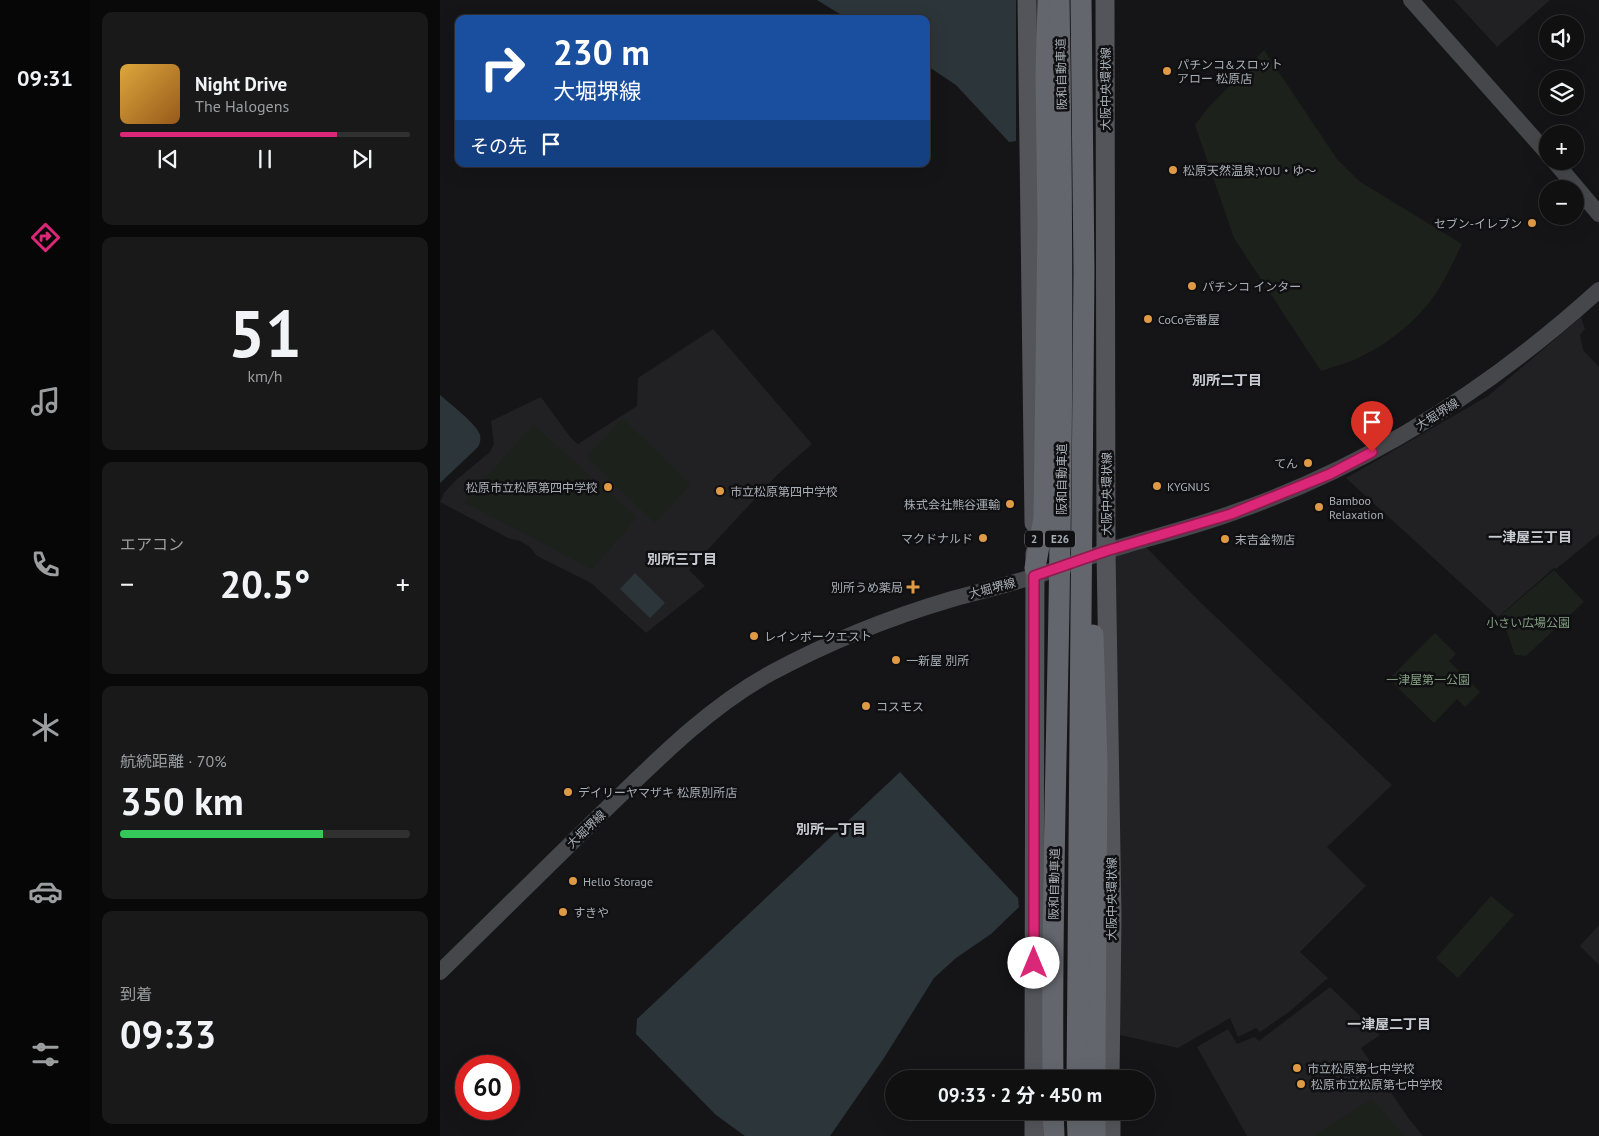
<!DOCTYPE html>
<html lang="ja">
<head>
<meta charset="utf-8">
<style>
  :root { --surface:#101011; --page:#19191a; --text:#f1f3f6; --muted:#9c9d9f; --line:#303031; --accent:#db2777 }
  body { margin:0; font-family:"PT Sans","Noto Sans JP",sans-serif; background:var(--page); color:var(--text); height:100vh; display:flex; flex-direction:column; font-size:19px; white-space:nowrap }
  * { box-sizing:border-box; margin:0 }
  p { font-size:16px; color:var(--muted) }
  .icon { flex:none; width:28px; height:28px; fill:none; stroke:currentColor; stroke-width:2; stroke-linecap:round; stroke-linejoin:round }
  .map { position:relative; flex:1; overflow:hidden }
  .details { display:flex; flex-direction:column; gap:12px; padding:12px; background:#090909; width:350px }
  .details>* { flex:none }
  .hud { position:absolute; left:15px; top:15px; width:475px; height:152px; border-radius:10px; box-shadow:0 5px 20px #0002,0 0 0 1px var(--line); background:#1a4fa0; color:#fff; overflow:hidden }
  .fabs { position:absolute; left:1099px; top:15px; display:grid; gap:10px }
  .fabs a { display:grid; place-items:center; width:45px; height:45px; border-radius:50%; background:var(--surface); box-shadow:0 5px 20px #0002,0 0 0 1px var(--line); font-size:25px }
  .speed { position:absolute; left:15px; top:1055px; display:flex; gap:10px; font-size:25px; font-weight:700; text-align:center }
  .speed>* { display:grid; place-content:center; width:65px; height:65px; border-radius:50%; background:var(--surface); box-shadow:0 5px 20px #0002,0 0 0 1px var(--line); line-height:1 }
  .speed .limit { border:8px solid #d22; background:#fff; color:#111 }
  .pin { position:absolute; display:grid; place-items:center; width:42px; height:42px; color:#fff; margin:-51px -21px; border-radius:50% 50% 50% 0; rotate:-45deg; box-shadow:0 0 5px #0007 }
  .pin .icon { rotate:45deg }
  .me { position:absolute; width:55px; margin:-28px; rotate:0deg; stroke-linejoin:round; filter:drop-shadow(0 0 4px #0008) }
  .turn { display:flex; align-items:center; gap:18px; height:105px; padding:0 15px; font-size:22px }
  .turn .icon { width:65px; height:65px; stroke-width:2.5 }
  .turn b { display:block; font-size:35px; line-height:42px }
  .then { display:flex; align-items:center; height:48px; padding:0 15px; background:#0003; gap:10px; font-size:19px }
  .big { font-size:38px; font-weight:700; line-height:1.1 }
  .details .tile { flex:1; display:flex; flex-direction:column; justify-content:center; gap:8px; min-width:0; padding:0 18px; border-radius:10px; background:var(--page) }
  .details .dial { align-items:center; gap:0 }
  .dial b { font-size:65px; line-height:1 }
  .song { display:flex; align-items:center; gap:15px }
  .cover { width:60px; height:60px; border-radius:8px; background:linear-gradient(135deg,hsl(40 70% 55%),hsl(30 70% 35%)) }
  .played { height:5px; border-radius:2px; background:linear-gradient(90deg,var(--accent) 75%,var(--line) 75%) }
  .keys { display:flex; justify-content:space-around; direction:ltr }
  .heat { display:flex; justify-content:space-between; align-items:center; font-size:28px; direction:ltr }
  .charge { height:8px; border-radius:4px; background:linear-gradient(90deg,#34c759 70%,var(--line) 0) }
  .trip { position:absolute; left:445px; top:1070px; width:270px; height:50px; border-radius:25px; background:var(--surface); box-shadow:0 5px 20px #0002,0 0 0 1px var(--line); font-weight:700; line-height:50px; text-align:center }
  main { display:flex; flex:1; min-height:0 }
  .menu { display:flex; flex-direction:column; width:90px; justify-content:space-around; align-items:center; background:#060607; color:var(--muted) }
  .menu .icon { width:35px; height:35px }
  .menu .selected { color:var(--accent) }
  .menu b { font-size:22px; color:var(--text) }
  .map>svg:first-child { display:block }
  .built { fill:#212123 }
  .green { fill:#1c211c }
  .water { fill:#2c3539 }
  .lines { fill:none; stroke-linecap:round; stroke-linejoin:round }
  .secondary { stroke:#45474b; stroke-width:16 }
  .primary { stroke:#53555a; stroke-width:19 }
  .motorway { stroke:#63666c; stroke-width:21 }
  .motorway-bridge { stroke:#63666c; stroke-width:21 }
  .route-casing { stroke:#8e194d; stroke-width:12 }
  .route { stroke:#db2777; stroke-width:9 }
  .poi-dot { fill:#df9a45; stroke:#101012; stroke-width:2 }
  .labels { text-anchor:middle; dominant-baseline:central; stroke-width:5; stroke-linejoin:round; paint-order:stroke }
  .shield { fill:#101012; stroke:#7a7f84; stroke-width:1 }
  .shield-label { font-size:11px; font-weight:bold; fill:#a8aeb5 }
  .poi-label { font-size:12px; fill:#a8aeb5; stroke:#101012; text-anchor:start }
  .street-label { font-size:12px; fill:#a8aeb5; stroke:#101012 }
  .park-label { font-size:12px; fill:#839e81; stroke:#101012 }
  .neighbourhood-label { font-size:14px; font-weight:bold; fill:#c9ccd2; stroke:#101012 }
</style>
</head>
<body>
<main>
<nav class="menu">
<b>09:31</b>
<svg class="icon selected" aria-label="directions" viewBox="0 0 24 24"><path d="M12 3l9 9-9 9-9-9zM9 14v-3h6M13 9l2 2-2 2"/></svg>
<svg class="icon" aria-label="music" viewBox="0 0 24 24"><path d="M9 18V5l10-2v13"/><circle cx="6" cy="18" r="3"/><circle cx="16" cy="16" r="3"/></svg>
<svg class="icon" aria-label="phone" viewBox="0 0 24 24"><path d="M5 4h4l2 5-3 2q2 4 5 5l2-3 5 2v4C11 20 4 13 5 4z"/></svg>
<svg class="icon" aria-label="climate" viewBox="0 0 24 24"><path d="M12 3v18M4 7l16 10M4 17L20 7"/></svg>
<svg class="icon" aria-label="car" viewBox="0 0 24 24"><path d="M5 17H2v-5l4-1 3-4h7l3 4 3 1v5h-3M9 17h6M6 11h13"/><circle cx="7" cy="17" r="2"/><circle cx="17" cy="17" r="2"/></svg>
<svg class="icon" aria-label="filters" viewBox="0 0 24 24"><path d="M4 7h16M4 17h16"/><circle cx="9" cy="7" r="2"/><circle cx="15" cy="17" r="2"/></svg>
</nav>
<section class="details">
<div class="tile">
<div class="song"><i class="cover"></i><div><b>Night Drive</b><p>The Halogens</p></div></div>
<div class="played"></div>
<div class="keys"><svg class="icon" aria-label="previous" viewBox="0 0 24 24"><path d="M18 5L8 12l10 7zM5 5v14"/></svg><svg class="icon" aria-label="pause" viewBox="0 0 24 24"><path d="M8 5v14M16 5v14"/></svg><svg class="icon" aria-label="next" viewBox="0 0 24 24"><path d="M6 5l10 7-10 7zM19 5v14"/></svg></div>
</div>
<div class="tile dial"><b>51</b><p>km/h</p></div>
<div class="tile"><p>エアコン</p>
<div class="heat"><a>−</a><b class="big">20.5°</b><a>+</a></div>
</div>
<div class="tile"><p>航続距離 · 70%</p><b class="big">350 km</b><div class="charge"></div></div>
<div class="tile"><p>到着</p><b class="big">09:33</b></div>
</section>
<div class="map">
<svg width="1159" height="1136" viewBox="0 0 1159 1136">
  <rect width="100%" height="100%" fill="#151517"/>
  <g class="built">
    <path d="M1014,0h96l-53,47z"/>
    <path d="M1141,317l4,12 -5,6 3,15 16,17v167l-43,35 -2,-1 -56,49 -152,-139 142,-82z"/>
    <path d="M273,329l99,115 -35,31 -88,95 16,16 -59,47 -55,-50 -54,-27 -7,-9 -10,-6 -12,-3 -68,-36 4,-9 12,-13 34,-28 4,-8 -3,-23 50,-24 30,41 7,6 59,-38 1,-28z"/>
    <path d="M701,542l56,57 195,186 -65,62 39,39 -66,66 28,26 -39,34 -29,20 -4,-4 -18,9 -8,-19 -52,30 -67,-15 -3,-480z"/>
    <path d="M1159,925v40l-19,-19z"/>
    <path d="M890,987l50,48 -19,13 48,71 14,17h-176l-50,-89 31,-18 9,15 17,-7 5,4z"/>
  </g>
  <g class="green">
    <path d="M824,50l73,109 22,22 103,63c-7,14 -13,28 -21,41 -18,32 -53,60 -87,75 -10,4 -22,7 -33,11l-87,-133 -39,-113 12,-16z"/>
    <path d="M182,418l69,67 -36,38 -69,-66z"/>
    <path d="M93,425l104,92 -45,52 -128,-67z"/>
    <path d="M1114,570l30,32 -58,54 -11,-1 -14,-40z"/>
    <path d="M995,633l21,21 -7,7 31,31 -15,15 -8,-8 -23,24 -45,-44z"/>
    <path d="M1051,896l23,19 -56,63 -22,-20z"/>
    <path d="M932,1099l33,37h-92z"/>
  </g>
  <g class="water">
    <path d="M377,0h199v141l-7,1 -53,-57 -30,-20v-46h-78z"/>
    <path d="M0,395c10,9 37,29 40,40 1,5 0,8 -2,12l-38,36z"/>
    <path d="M195,573l30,30 -15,15 -30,-29z"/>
    <path d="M460,772l118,126 1,9 -28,27 -35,24 -22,20 -50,80 -54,78h-85l-29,-21 -80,-81 1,-15z"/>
  </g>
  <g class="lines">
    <g class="secondary">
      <path d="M971,0l137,154"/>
      <path d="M1114,161l45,53"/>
      <path d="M0,972c54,-53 108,-106 162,-159 52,-50 105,-105 169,-140 56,-30 117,-55 178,-73 29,-8 58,-15 86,-24 24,-7 48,-17 72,-25 41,-13 84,-23 125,-38 137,-47 260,-126 367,-223"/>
    </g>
    <g class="primary">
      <path d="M587,0l7,523"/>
      <path d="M665,0l1,551 6,365 -2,163"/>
      <path d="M594,1079l1,-526"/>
      <path d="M671,1111v25"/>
      <path d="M594,1136v-25"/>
    </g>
    <g class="motorway">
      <path d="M595,568l9,-50 4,-294 -2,-149 2,-75"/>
      <path d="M655,1079v-27"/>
      <path d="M613,1111l1,25"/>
      <path d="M637,1111l1,25"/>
      <path d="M655,1111v25"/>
    </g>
    <g class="motorway-bridge">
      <path d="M653,635l4,129 -2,288"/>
      <path d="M613,1079c-2,-181 5,-362 7,-542 3,-179 2,-358 -1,-537"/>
      <path d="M637,1079l7,-809 -3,-270"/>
    </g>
  </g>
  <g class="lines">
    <defs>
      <path id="route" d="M594,963v-387l72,-25 125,-37 99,-40 42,-22"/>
    </defs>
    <use href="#route" class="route-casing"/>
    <use href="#route" class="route"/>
  </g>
  <g class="poi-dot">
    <circle cx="727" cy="71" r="5"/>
    <circle cx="733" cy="170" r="5"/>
    <circle cx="1092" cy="223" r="5"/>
    <circle cx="752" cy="286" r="5"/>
    <circle cx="708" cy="319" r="5"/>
    <circle cx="868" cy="463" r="5"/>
    <circle cx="717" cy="486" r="5"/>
    <circle cx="168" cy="487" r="5"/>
    <circle cx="280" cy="491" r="5"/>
    <circle cx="570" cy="504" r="5"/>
    <circle cx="879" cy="507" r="5"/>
    <circle cx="543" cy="538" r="5"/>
    <circle cx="785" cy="539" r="5"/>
    <path d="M470.5 579.5h5v5h5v5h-5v5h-5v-5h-5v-5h5z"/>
    <circle cx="314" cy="636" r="5"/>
    <circle cx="456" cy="660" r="5"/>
    <circle cx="426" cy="706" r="5"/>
    <circle cx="128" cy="792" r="5"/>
    <circle cx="133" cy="881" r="5"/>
    <circle cx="123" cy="912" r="5"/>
    <circle cx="857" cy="1068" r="5"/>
    <circle cx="861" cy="1084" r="5"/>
  </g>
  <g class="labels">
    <g class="shield">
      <rect x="585" y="530.5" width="18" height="17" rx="4"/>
      <rect x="605" y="530.5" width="30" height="17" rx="4"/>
    </g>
    <g class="shield-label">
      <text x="594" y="539">2</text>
      <text x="620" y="539">E26</text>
    </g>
    <g class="poi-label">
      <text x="737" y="64">パチンコ&amp;スロット<tspan x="737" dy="14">アロー 松原店</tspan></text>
      <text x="743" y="170">松原天然温泉;YOU・ゆ〜</text>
      <text x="1082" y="223" text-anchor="end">セブン-イレブン</text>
      <text x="762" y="286">パチンコ インター</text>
      <text x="718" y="319">CoCo壱番屋</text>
      <text x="858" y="463" text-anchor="end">てん</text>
      <text x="727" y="486">KYGNUS</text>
      <text x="158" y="487" text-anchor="end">松原市立松原第四中学校</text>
      <text x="290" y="491">市立松原第四中学校</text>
      <text x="889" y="500">Bamboo<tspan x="889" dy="14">Relaxation</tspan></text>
      <text x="560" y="504" text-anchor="end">株式会社熊谷運輸</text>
      <text x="533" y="538" text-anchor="end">マクドナルド</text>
      <text x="795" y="539">末吉金物店</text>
      <text x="463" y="587" text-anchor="end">別所うめ薬局</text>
      <text x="324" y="636">レインボークエスト</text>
      <text x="466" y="660">一新屋 別所</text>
      <text x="436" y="706">コスモス</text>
      <text x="138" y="792">デイリーヤマザキ 松原別所店</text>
      <text x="143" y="881">Hello Storage</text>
      <text x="133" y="912">すきや</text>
      <text x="867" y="1068">市立松原第七中学校</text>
      <text x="871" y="1084">松原市立松原第七中学校</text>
    </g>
    <g class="street-label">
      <text transform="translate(621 74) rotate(-91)">阪和自動車道</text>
      <text transform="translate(665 89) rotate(-90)">大阪中央環状線</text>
      <text transform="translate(997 414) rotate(-32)">大堀堺線</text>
      <text transform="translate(621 479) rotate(-90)">阪和自動車道</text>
      <text transform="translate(666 494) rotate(-90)">大阪中央環状線</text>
      <text transform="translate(552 588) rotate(-15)">大堀堺線</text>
      <text transform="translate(146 829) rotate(-44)">大堀堺線</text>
      <text transform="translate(614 884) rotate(-89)">阪和自動車道</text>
      <text transform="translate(671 899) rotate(-90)">大阪中央環状線</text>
    </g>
    <g class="park-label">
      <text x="1088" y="622">小さい広場公園</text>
      <text x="988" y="679">一津屋第一公園</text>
    </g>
    <g class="neighbourhood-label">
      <text x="787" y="380">別所二丁目</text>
      <text x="1090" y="537">一津屋三丁目</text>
      <text x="242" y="559">別所三丁目</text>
      <text x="391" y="829">別所一丁目</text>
      <text x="949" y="1024">一津屋二丁目</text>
    </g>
  </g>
</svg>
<div class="fabs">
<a><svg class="icon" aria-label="sound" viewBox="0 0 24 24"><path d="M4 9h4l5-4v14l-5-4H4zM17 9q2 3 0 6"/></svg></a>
<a><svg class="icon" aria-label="layers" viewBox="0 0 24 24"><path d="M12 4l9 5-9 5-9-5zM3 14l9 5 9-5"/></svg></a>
<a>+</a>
<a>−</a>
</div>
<div class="speed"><div class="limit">60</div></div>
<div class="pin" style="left:932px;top:452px;background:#d93025"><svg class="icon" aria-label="arrive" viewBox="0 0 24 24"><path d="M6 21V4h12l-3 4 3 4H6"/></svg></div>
<svg class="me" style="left:594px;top:963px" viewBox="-20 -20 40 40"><circle r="19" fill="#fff"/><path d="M0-13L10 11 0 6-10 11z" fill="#db2777"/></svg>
<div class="trip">09:33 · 2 分 · 450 m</div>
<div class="hud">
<div class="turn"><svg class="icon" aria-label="right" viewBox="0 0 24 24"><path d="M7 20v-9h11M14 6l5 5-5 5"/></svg><div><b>230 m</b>大堀堺線</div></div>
<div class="then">その先<svg class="icon" aria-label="arrive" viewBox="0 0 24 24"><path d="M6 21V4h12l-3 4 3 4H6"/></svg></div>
</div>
</div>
</main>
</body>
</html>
